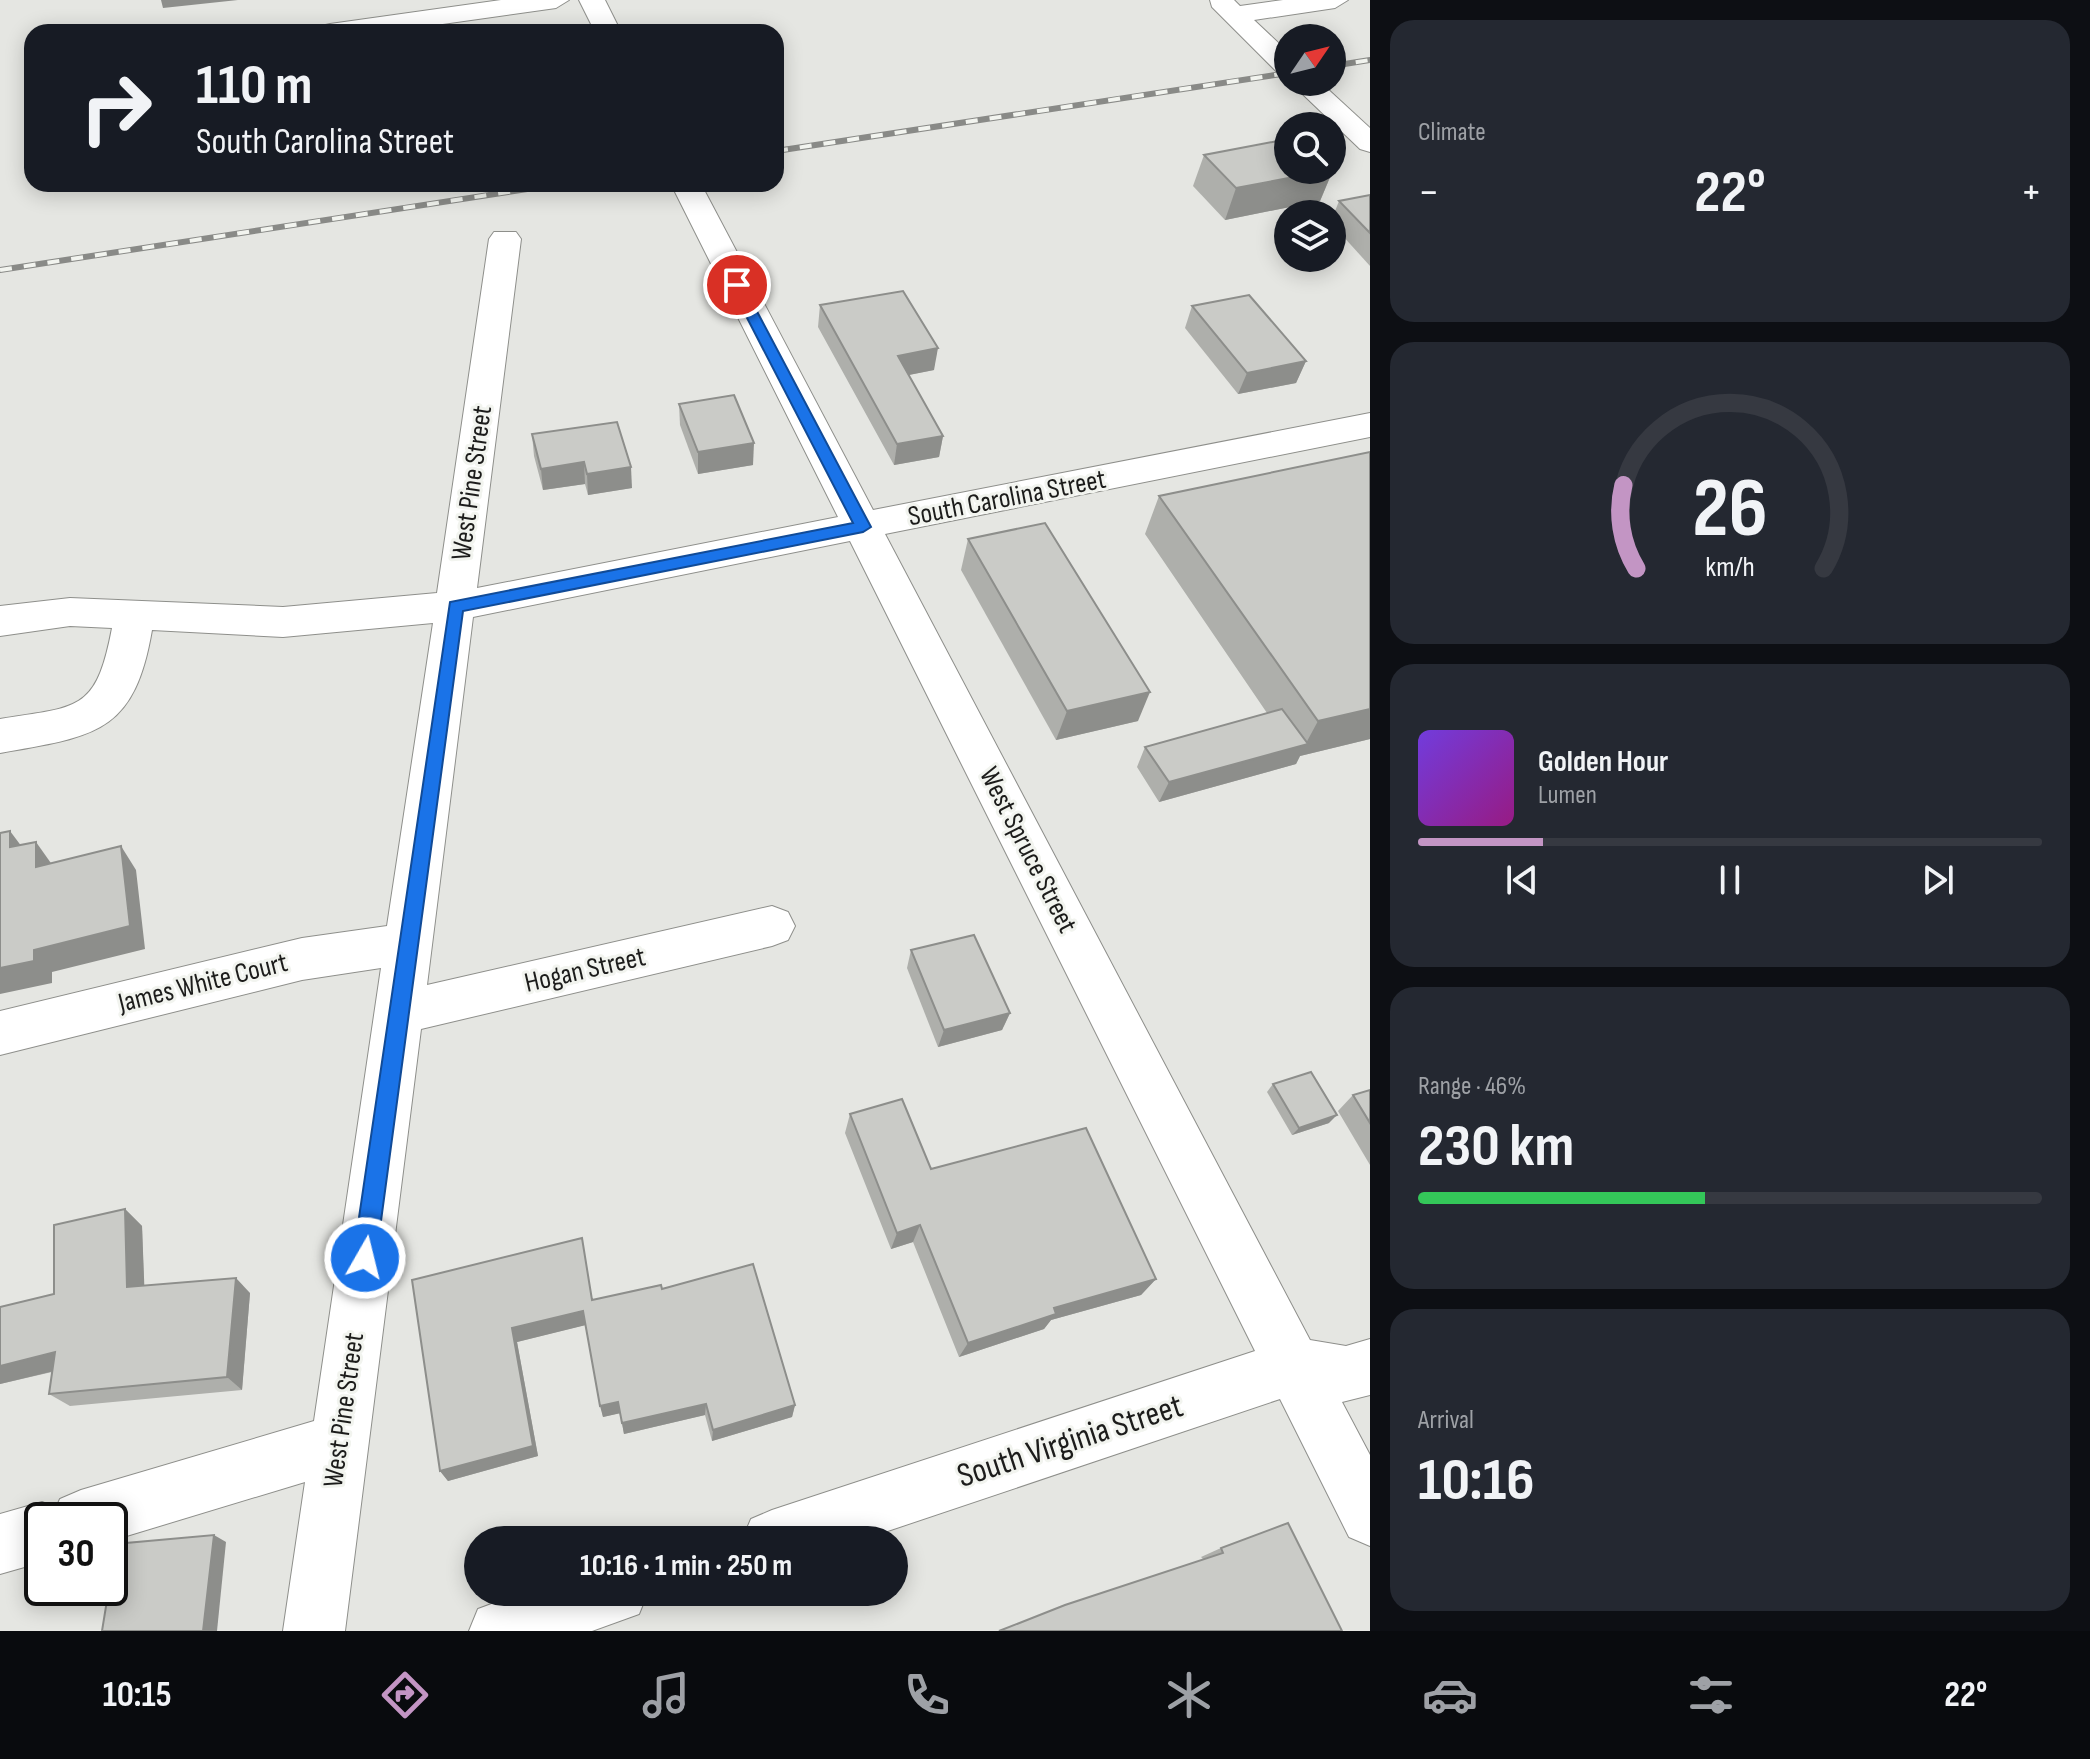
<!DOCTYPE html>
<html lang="en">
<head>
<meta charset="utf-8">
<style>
  :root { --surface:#171b24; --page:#242831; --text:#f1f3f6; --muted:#9ea1a6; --line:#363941; --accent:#c395c4 }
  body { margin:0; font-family:"Sofia Sans Condensed",sans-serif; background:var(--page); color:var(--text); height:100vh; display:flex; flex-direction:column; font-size:30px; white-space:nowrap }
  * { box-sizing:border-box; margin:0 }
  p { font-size:26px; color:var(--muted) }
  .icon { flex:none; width:44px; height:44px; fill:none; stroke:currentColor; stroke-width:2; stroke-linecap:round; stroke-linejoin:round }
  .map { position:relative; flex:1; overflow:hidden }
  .panel { display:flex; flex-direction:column; gap:20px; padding:20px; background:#0d0f14; width:720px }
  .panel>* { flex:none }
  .banner { position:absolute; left:24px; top:24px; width:760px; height:168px; border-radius:24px; box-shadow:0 4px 20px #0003; background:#171b24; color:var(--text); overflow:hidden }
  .needle { width:52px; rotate:55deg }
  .tools { position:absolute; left:1274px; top:24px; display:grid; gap:16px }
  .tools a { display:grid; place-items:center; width:72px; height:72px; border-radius:50%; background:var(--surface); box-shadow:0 4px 20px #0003; font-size:40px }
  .speed { position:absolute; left:24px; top:1502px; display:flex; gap:16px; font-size:40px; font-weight:700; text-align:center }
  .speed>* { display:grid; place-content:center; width:104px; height:104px; border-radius:50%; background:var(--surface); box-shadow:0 4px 20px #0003; line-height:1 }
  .speed .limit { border:4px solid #111; border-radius:12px; background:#fff; color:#111 }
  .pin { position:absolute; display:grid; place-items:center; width:68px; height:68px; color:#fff; margin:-34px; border:4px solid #fff; border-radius:50%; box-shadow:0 2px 8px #0007 }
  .me { position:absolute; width:88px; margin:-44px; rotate:8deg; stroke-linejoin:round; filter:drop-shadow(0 0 6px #0008) }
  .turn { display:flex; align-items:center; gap:28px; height:168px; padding:0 40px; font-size:36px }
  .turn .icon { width:104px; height:104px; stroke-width:2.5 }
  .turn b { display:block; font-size:56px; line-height:68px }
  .big { font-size:60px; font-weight:700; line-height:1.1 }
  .panel .widget { flex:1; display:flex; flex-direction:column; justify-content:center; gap:12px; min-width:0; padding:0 28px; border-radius:24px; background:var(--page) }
  .panel .dial { align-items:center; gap:0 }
  .dial svg { height:208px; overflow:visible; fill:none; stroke:var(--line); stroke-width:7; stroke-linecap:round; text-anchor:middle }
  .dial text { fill:var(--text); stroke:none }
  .song { display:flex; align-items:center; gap:24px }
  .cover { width:96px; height:96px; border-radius:12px; background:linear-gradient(135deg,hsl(260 70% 55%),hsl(310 70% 35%)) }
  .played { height:8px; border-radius:4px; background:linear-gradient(90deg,var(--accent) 20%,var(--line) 20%) }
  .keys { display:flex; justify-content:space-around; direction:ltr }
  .heat { display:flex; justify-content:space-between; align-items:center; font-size:44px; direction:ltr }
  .charge { height:12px; border-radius:6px; background:linear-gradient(90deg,#34c759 46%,var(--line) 0) }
  .trip { position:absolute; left:464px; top:1526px; width:444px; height:80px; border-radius:40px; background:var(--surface); box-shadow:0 4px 20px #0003; font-weight:700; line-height:80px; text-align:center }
  .tab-bar { display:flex; height:128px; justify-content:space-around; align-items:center; background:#090b0e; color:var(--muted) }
  .tab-bar .icon { width:56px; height:56px }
  .tab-bar .selected { color:var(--accent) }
  .tab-bar b { font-size:36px; color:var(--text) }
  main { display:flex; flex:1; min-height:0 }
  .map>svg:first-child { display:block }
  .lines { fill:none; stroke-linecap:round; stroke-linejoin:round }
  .minor-casing { stroke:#8e8f8b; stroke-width:2 }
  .minor { fill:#fff; fill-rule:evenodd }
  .rail-casing { stroke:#898a87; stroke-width:6 }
  .rail { stroke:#f2f4ef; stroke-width:4; stroke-dasharray:12; stroke-linecap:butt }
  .wall { fill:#aeafab }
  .shaded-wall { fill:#8d8e8b }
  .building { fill:#cacbc7; stroke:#8d8e8b; stroke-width:2 }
  .route { fill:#1a73e8; stroke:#114b97; stroke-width:2 }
  .labels { text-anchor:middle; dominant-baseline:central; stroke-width:6; stroke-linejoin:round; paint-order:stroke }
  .street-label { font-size:28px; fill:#1c1c1b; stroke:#f2f4ef }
  .near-street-label { font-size:34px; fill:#1c1c1b; stroke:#f2f4ef }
</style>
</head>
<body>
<main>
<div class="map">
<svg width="1370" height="1631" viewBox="0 0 1370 1631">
  <rect width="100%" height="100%" fill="#e5e6e2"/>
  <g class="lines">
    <defs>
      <g id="minor">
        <path d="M501,0h68l-13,8 -170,24h-69l4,-6 9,-2z"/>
        <path d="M579,0h26l16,32h-26z"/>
        <path d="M1210,0h24l6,6 43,-6h65l-13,8 -81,12 34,32v23l-10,-2 -66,-66z"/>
        <path d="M1290,82h30l50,46v24l-10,-3z"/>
        <path d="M671,184h30l172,326 497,-97v24l-485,97 425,806 36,6 24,-7v56l-28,7 28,53v91l-21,-9 -69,-138 -419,141h-119l9,-21 21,-9 483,-159 -405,-810 -377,76 -46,368 345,-79 16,6 7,14 -7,14 -16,6 -351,83 -76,602h-62l22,-149 -195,59v-21h-68v42l-42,12v-60l42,-12 14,6 4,-9 21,-9 233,-69 67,-453 -79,12 -302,75v-44l302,-73 85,-12 46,-303 -150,14 -131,-7c-18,105 -58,106 -152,123v-34c78,-13 96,-6 112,-91l-42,-2 -70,10v-30l70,-8 213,9 154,-14 52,-354 5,-7h22l5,7 -44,349 361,-71z"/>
        <path d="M524,1592h124l-9,22 -47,17h-123l9,-22z"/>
      </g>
    </defs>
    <use href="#minor" class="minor-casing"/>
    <use href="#minor" class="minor"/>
    <defs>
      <g id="rail">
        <path d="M1332,66l38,-6"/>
        <path d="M776,151l512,-78"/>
        <path d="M0,270l560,-86"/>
      </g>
    </defs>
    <use href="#rail" class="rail-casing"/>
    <use href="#rail" class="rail"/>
  </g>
  <g class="wall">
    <path d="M1204,155l129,15 -13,31 -95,19 -32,-34z"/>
    <path d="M1370,195v71l-38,-42v-5l7,-18z"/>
    <path d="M820,305l114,65 -26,5 35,61 -4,21 -45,8 -76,-138z"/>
    <path d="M1192,306l114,55 -10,22 -58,11 -53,-66z"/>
    <path d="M679,404l74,61 -55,9 -18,-49z"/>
    <path d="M532,434l100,54 -44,7 -3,-11 -42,6 -9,-34z"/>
    <path d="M1370,452v287l-70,17 -4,8 -137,38 -22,-35 8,-20 122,-34 -122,-179 14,-38z"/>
    <path d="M968,539l170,182 -82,19 -95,-170z"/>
    <path d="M911,950l99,63 -8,17 -64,17 -31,-79z"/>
    <path d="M1273,1084l56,39 -37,12 -25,-43z"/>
    <path d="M1370,1090v75l-32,-54 15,-16z"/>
    <path d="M850,1114l81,55 225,110 -15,16 -90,25 -7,9 -85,28 -46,-115 -22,7 -46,-116z"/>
    <path d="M125,1209l17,17 2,60 106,7 -8,97 -172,16 -21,-12 3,-22 -52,12v-77l54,-13z"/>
    <path d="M412,1280l181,20 69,-11 133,116 -3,12 -80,24 -7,-26 -81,19 -4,-21 -17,4 -18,-92 -68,17 21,114 -90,25 -8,-10z"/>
    <path d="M1221,1548l121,83 -139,-72 -2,-2z"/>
  </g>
  <g class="shaded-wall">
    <path d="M161,0h77l-75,8z"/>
    <path d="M1333,170l-13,31 -95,19 11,-32z"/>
    <path d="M938,348l-4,22 -40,8 4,-22z"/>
    <path d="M1306,361l-10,22 -58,11 9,-21z"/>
    <path d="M943,436l-4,21 -45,8 3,-21z"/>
    <path d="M754,443l-1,22 -55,9v-22z"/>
    <path d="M584,462l1,22 -42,6 -2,-21z"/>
    <path d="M631,467l1,21 -44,7 -1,-21z"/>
    <path d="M1150,692l-12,29 -82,19 11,-29z"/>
    <path d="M1370,709v30l-70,17 -4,8 -137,38 10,-20 136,-37 13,-24z"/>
    <path d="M10,831l18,24 -18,-8z"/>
    <path d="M36,842l17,24 -17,1z"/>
    <path d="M121,846l15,24 9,79 -93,23v11l-52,11v-26z"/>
    <path d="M1010,1013l-8,17 -64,17 6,-17z"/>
    <path d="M1337,1115l-8,8 -37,12 7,-7z"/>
    <path d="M125,1209l17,17 3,77 -18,-16z"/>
    <path d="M920,1225l-7,17 -22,7 6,-16z"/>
    <path d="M236,1278l14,15 -8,97 -15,-13z"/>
    <path d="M1156,1279l-15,16 -90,25 -7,9 -85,28 9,-14 86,-35z"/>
    <path d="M583,1311l3,14 -69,17 21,114 -90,25 -8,-10 72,-143z"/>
    <path d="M55,1352l20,14 -75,18v-18z"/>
    <path d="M618,1402l3,11 -18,4 -3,-11z"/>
    <path d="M706,1404l-1,11 -81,19 -2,-11z"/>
    <path d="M795,1405l-3,12 -80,24 1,-11z"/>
    <path d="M214,1535l12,7 -9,89h-14z"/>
  </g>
  <g class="building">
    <path d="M1288,139v31h43l-95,18 -32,-33z"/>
    <path d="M1370,195v38l-31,-32z"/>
    <path d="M903,291l35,57 -40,8 45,80 -46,8 -77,-139z"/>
    <path d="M1249,295l57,66 -59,12 -55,-67z"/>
    <path d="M734,395l20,48 -56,9 -19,-48z"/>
    <path d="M617,422l14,45 -44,7 -3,-12 -43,7 -9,-35z"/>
    <path d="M1370,452v257l-52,12 -159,-225z"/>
    <path d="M1045,523l105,169 -83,19 -99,-172z"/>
    <path d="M1282,709l26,35 -139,38 -24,-35z"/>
    <path d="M10,831v16l26,-5v25l85,-21 9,80 -96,24v11l-34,7v-135z"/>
    <path d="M974,935l36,78 -66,17 -33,-80z"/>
    <path d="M1311,1072l26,43 -38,13 -26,-44z"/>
    <path d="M1370,1090v33l-17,-28z"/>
    <path d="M902,1099l29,70 155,-41 70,151 -102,29 2,6 -88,29 -48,-118 -23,8 -47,-119z"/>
    <path d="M125,1209l2,78 109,-9 -9,99 -178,17 6,-42 -55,14v-59l54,-13v-69z"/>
    <path d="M582,1238l10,62 69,-15 1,4 91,-25 42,141 -82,25 -7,-26 -84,19 -4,-21 -18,4 -17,-95 -71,17 21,118 -93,25 -28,-191z"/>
    <path d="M1288,1523l54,108h-343l66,-26 158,-52 -2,-5z"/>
    <path d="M214,1535l-11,96h-101l7,-43h1v-10l5,-34z"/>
  </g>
  <path class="route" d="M737,281l6,4 128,242 -8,5 -400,79 -87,647 -4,8 -7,3 -8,-3 -4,-8 97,-656 403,-79 -123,-238z"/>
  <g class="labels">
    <g class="street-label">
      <text transform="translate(472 483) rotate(-82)">West Pine Street</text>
      <text transform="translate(1007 498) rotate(-11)">South Carolina Street</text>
      <text transform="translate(1028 850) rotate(63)">West Spruce Street</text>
      <text transform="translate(585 970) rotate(-13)">Hogan Street</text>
      <text transform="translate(203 983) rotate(-14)">James White Court</text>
      <text transform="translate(344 1410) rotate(-82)">West Pine Street</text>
    </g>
    <g class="near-street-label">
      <text transform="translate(1070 1441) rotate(-18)">South Virginia Street</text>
    </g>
  </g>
</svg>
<div class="tools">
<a><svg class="needle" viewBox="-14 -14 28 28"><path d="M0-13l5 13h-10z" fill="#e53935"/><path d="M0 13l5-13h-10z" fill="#9ea1a6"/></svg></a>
<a><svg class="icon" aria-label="search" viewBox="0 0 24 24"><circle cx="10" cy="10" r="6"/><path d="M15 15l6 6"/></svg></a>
<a><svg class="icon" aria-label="layers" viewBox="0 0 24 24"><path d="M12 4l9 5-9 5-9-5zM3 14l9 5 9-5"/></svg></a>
</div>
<div class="speed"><div class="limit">30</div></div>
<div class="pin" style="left:737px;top:285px;background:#d93025"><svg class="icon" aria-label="arrive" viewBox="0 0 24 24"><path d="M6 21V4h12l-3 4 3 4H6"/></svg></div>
<svg class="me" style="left:365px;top:1258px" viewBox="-20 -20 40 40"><circle r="17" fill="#1a73e8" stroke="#fff" stroke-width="3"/><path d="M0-11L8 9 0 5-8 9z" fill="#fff"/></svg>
<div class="trip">10:16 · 1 min · 250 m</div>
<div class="banner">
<div class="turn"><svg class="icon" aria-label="right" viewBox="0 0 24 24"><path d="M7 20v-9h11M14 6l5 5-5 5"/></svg><div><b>110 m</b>South Carolina Street</div></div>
</div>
</div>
<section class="panel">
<div class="widget"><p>Climate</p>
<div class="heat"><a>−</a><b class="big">22°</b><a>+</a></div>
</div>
<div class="widget dial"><svg viewBox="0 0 100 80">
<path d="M14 69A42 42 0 1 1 86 69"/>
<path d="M14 69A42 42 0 0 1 9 37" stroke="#c395c4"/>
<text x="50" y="56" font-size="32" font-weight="700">26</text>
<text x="50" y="72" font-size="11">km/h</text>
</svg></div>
<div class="widget">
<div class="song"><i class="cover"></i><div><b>Golden Hour</b><p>Lumen</p></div></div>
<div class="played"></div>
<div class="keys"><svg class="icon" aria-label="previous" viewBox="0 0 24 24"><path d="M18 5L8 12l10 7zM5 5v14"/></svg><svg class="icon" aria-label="pause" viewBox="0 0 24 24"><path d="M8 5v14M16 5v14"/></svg><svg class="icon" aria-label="next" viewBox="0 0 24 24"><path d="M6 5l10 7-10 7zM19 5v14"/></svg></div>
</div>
<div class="widget"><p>Range · 46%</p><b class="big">230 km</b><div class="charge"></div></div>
<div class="widget"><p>Arrival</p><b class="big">10:16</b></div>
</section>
</main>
<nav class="tab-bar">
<b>10:15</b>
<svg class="icon selected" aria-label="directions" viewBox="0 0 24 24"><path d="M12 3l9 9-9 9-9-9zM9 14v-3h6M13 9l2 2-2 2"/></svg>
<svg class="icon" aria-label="music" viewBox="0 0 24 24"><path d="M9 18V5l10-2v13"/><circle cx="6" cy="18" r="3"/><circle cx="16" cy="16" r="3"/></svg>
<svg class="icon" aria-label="phone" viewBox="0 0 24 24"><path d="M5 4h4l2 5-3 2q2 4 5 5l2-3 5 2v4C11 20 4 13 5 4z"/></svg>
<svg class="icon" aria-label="climate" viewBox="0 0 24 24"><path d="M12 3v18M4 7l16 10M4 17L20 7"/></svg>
<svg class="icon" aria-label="car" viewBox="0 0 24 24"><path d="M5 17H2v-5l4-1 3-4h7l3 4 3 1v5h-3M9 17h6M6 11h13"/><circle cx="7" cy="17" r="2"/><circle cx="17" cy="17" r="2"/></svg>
<svg class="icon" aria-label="filters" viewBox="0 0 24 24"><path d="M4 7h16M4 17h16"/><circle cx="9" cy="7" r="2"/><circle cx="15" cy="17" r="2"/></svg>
<b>22°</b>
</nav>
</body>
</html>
